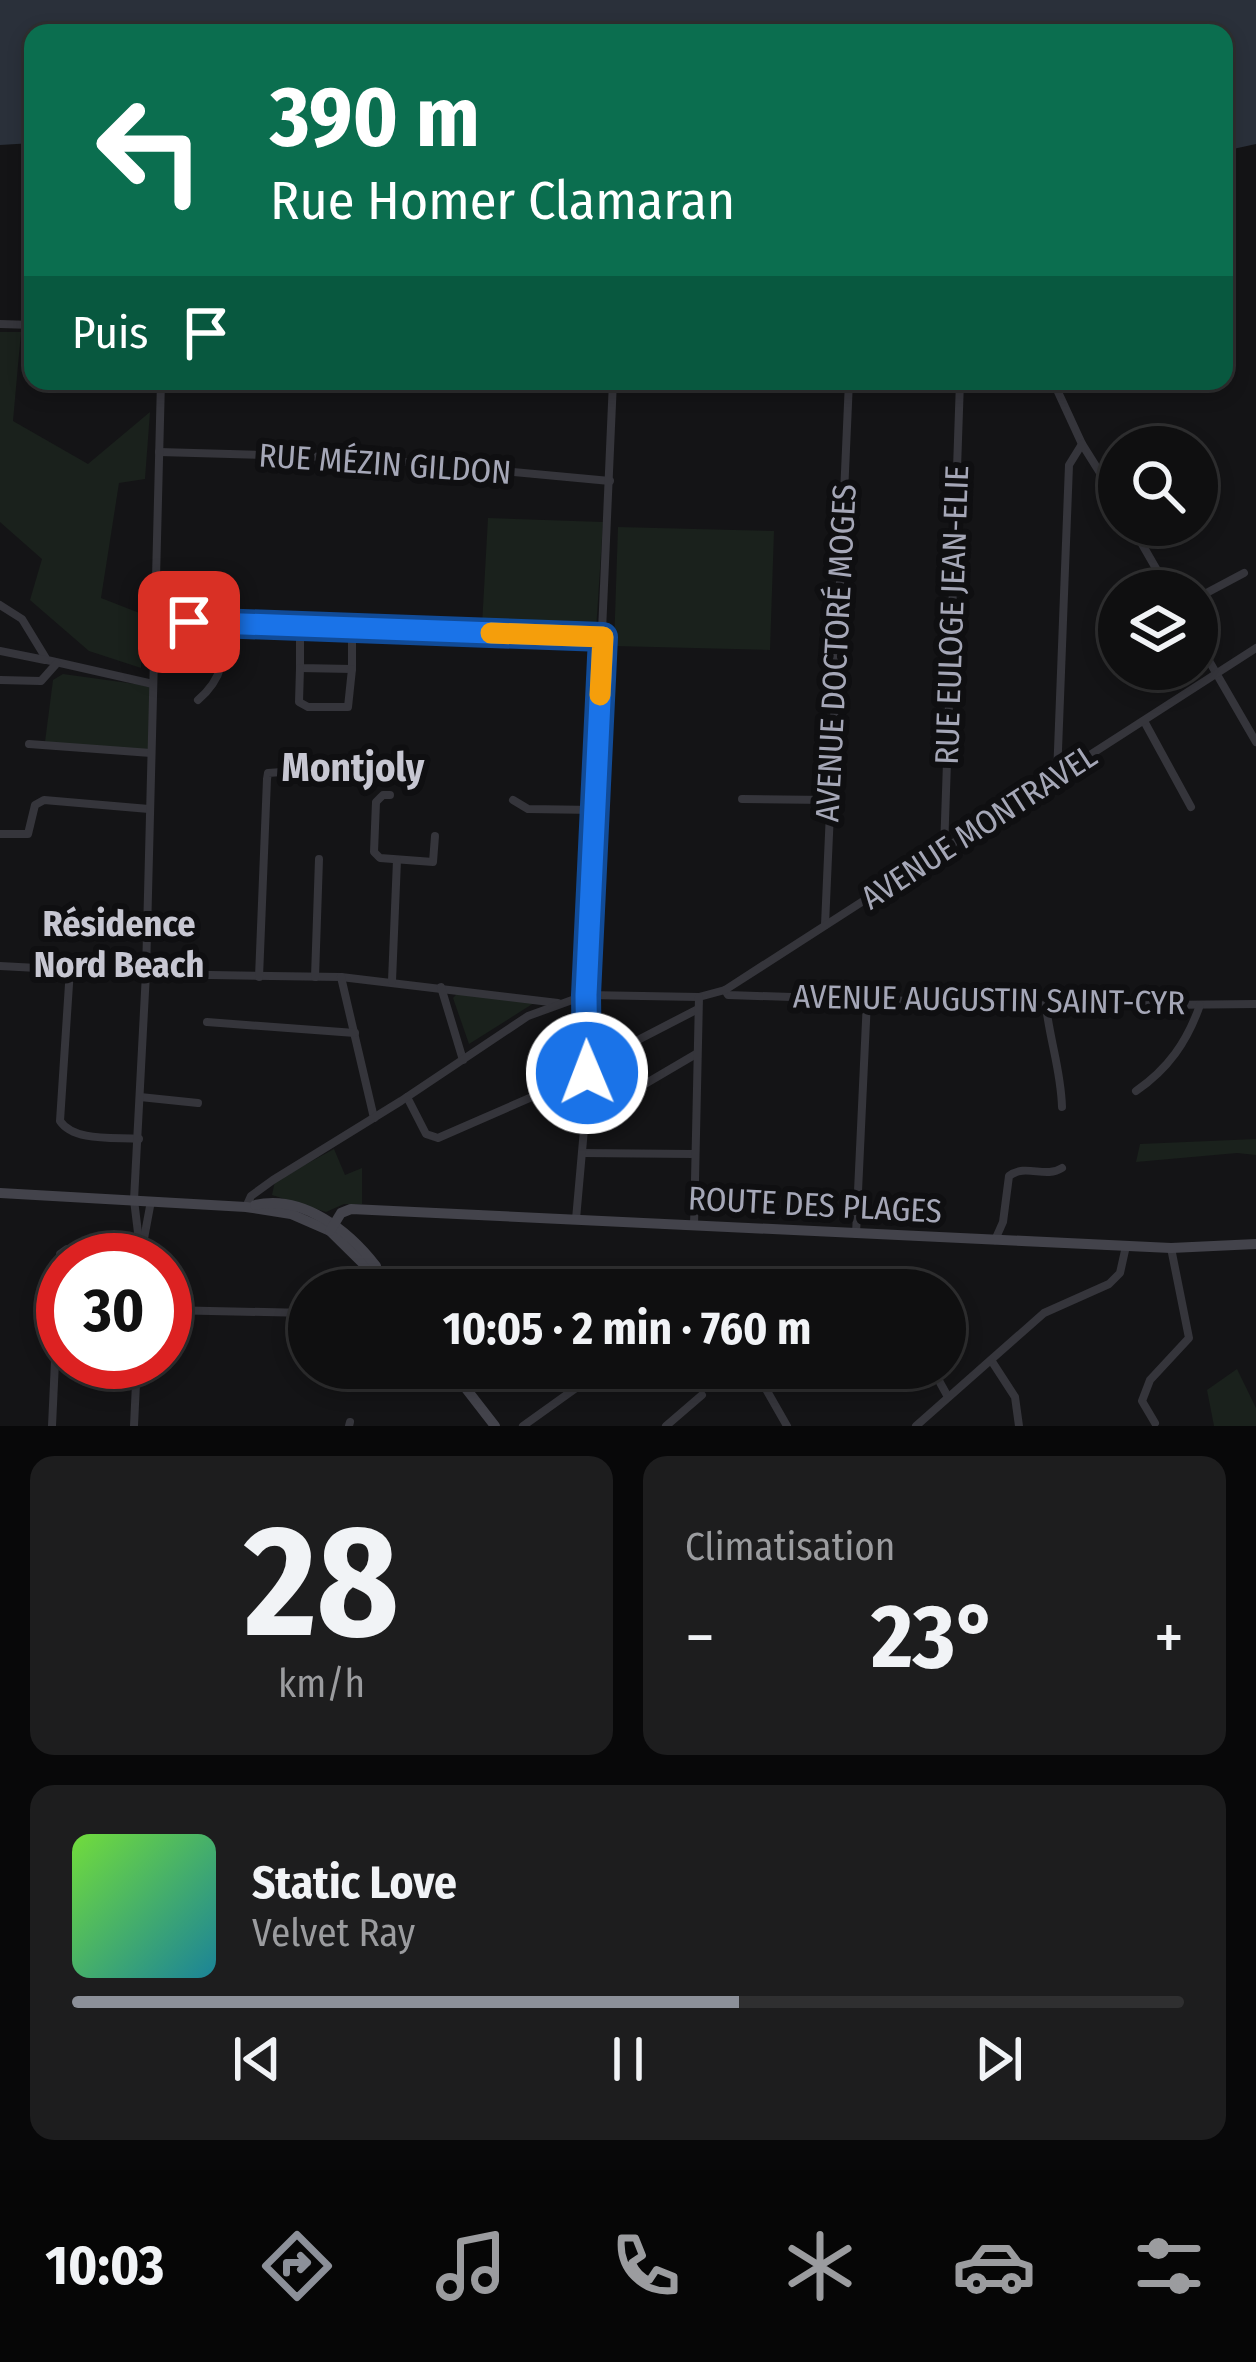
<!DOCTYPE html>
<html lang="fr">
<head>
<meta charset="utf-8">
<style>
  :root { --surface:#0f0f10; --page:#1d1d1e; --text:#f1f3f6; --muted:#9b9c9f; --line:#2f2f30; --accent:#8c9099 }
  body { margin:0; font-family:"Fira Sans Condensed",sans-serif; background:var(--page); color:var(--text); height:100vh; display:flex; flex-direction:column; font-size:45px; white-space:nowrap }
  * { box-sizing:border-box; margin:0 }
  p { font-size:39px; color:var(--muted) }
  .icon { flex:none; width:66px; height:66px; fill:none; stroke:currentColor; stroke-width:2; stroke-linecap:round; stroke-linejoin:round }
  .map { position:relative; height:1426px; overflow:hidden }
  .sheet { display:flex; flex-direction:column; gap:30px; padding:30px; background:#080809; flex:1 }
  .sheet>* { flex:none }
  .guide { position:absolute; left:24px; top:24px; width:1209px; height:366px; border-radius:24px; box-shadow:0 6px 18px #0003,0 0 0 3px var(--line); background:#0b6e4f; color:#fff; overflow:hidden }
  .controls { position:absolute; left:1098px; top:426px; display:grid; gap:24px }
  .controls a { display:grid; place-items:center; width:120px; height:120px; border-radius:50%; background:var(--surface); box-shadow:0 6px 18px #0003,0 0 0 3px var(--line); font-size:60px }
  .speed { position:absolute; left:36px; top:1233px; display:flex; gap:24px; font-size:60px; font-weight:700; text-align:center }
  .speed>* { display:grid; place-content:center; width:156px; height:156px; border-radius:50%; background:var(--surface); box-shadow:0 6px 18px #0003,0 0 0 3px var(--line); line-height:1 }
  .speed .limit { border:18px solid #d22; background:#fff; color:#111 }
  .pin { position:absolute; display:grid; place-items:center; width:102px; height:102px; color:#fff; margin:-51px; border-radius:24px; box-shadow:0 6px 18px #0006 }
  .me { position:absolute; width:132px; margin:-66px; rotate:359deg; stroke-linejoin:round; filter:drop-shadow(0 0 9px #0008) }
  .turn { display:flex; align-items:center; gap:42px; height:252px; padding:0 48px; font-size:54px }
  .turn .icon { width:156px; height:156px; stroke-width:2.5 }
  .turn b { display:block; font-size:84px; line-height:102px }
  .then { display:flex; align-items:center; height:114px; padding:0 48px; background:#0003; gap:24px; font-size:45px }
  .big { font-size:90px; font-weight:700; line-height:1.1 }
  .sheet .widget { flex:1; display:flex; flex-direction:column; justify-content:center; gap:18px; min-width:0; padding:0 42px; border-radius:24px; background:var(--page) }
  .sheet .dial { align-items:center; gap:0 }
  .dial b { font-size:156px; line-height:1 }
  .song { display:flex; align-items:center; gap:36px }
  .cover { width:144px; height:144px; border-radius:18px; background:linear-gradient(135deg,hsl(100 70% 55%),hsl(190 70% 35%)) }
  .played { height:12px; border-radius:6px; background:linear-gradient(90deg,var(--accent) 60%,var(--line) 60%) }
  .keys { display:flex; justify-content:space-around; direction:ltr }
  .heat { display:flex; justify-content:space-between; align-items:center; font-size:66px; direction:ltr }
  .sheet .tiles { flex:1; display:grid; gap:30px; grid-template-columns:1fr 1fr }
  .widget:last-child { grid-column:span 2 }
  .trip { position:absolute; left:288px; top:1269px; width:678px; height:120px; border-radius:60px; background:var(--surface); box-shadow:0 6px 18px #0003,0 0 0 3px var(--line); font-weight:700; line-height:120px; text-align:center }
  .tab-bar { display:flex; height:192px; justify-content:space-around; align-items:center; background:#060606; color:var(--muted) }
  .tab-bar .icon { width:84px; height:84px }
  .tab-bar .on { color:var(--accent) }
  .tab-bar b { font-size:54px; color:var(--text) }
  .map>svg:first-child { display:block }
  .green { fill:#1a211c }
  .water { fill:#2a303a }
  .lines { fill:none; stroke-linecap:round; stroke-linejoin:round }
  .street { stroke:#35353b; stroke-width:8 }
  .secondary { stroke:#43434b; stroke-width:10 }
  .route-casing { stroke:#114b97; stroke-width:30 }
  .route { stroke:#1a73e8; stroke-width:21 }
  .slow { stroke:#f59e0b; stroke-width:21 }
  .labels { text-anchor:middle; dominant-baseline:central; stroke-width:12; stroke-linejoin:round; paint-order:stroke }
  .street-label { font-size:33px; fill:#a5a7b7; stroke:#0f0f11 }
  .neighbourhood-label { font-size:36px; font-weight:bold; fill:#c7c7d2; stroke:#0f0f11 }
  .quarter-label { font-size:39px; font-weight:bold; fill:#c7c7d2; stroke:#0f0f11 }
</style>
</head>
<body>
<div class="map">
<svg width="1256" height="1426" viewBox="0 0 1256 1426">
  <rect width="100%" height="100%" fill="#141416"/>
  <g class="green">
    <path d="M0,332h21l-8,89 75,43 62,-52 -5,67 -26,4 -18,115 41,16 -1,54 -52,-17 -59,-51 12,-41 -42,-37z"/>
    <path d="M488,518l115,4 -7,109 -114,-6z"/>
    <path d="M618,527l156,4 -4,119 -156,-4z"/>
    <path d="M63,674l87,12 -1,67 -104,-11 8,-62z"/>
    <path d="M457,994l77,9 -65,41 -16,-46z"/>
    <path d="M1256,1139v16l-19,-2 -101,9 4,-18z"/>
    <path d="M334,1149l11,26 17,-7v36h-18l-18,8 -54,-17 3,-14z"/>
    <path d="M1237,1369l19,39v18h-42l-7,-36z"/>
  </g>
  <path class="water" d="M0,0h1256v144l-32,7v-118h-1191v110l-33,2z"/>
  <g class="lines">
    <g class="street">
      <path d="M0,324l33,1"/>
      <path d="M1053,381l29,63 37,59"/>
      <path d="M159,452l203,6 248,23"/>
      <path d="M1131,525l38,66"/>
      <path d="M1197,598l47,-25"/>
      <path d="M0,605l22,14 25,41 106,24"/>
      <path d="M155,622l448,15"/>
      <path d="M300,626v42l52,1v-42"/>
      <path d="M1197,640l59,102"/>
      <path d="M0,651l45,9"/>
      <path d="M300,668l-1,34 9,5h40l4,-38"/>
      <path d="M0,680l41,1 16,-18"/>
      <path d="M198,700c27,-23 26,-44 26,-77"/>
      <path d="M1144,721l47,86"/>
      <path d="M29,744l122,9"/>
      <path d="M1057,776l12,-311 13,-21"/>
      <path d="M390,795h-7l-7,7 -2,50 6,6 53,4 2,-26"/>
      <path d="M742,799l86,1"/>
      <path d="M513,800l15,9 67,1"/>
      <path d="M0,834h28l7,-29 9,-5 105,9"/>
      <path d="M944,850l16,-469"/>
      <path d="M825,925l24,-544"/>
      <path d="M0,966l149,8 192,3 217,26"/>
      <path d="M70,969l-10,152c14,21 55,16 79,18"/>
      <path d="M259,977l8,-198 1,-6 14,-1"/>
      <path d="M315,977l4,-118"/>
      <path d="M341,977l33,141"/>
      <path d="M392,981l5,-121"/>
      <path d="M441,987l22,73"/>
      <path d="M725,990l3,5 336,11 192,-2"/>
      <path d="M1046,1006c4,35 15,65 16,101"/>
      <path d="M207,1022l148,11"/>
      <path d="M586,1061l52,-21 60,-31"/>
      <path d="M1136,1091c32,-22 51,-49 64,-86"/>
      <path d="M140,1097l58,6"/>
      <path d="M407,1097l19,37 12,4 149,-65"/>
      <path d="M587,1118l109,-64"/>
      <path d="M582,1153l111,1"/>
      <path d="M246,1207l5,-11 22,-16 128,-79 127,-85 58,-21 113,2 26,-7 531,-342"/>
      <path d="M576,1219l9,-101 1,-123 27,-614"/>
      <path d="M694,1226l5,-229"/>
      <path d="M856,1234l11,-234"/>
      <path d="M995,1240l8,-18 6,-46c17,-13 36,3 53,-8"/>
      <path d="M140,1249l-6,-49 12,-227 15,-592"/>
      <path d="M140,1260l11,-59"/>
      <path d="M883,1283l4,7"/>
      <path d="M165,1310l144,3"/>
      <path d="M991,1360l24,37 4,29"/>
      <path d="M754,1368l33,58"/>
      <path d="M932,1368l16,29"/>
      <path d="M1155,1423l-13,-22 8,-21 39,-42 -18,-90"/>
      <path d="M52,1426l8,-172 7,-5h73"/>
      <path d="M134,1426l3,-64"/>
      <path d="M349,1426l1,-4"/>
      <path d="M523,1426l81,-58"/>
      <path d="M666,1426l36,-31"/>
      <path d="M916,1426l128,-113 65,-29 11,-11 6,-27"/>
    </g>
    <g class="secondary">
      <path d="M0,1193l246,14 45,7 39,17 60,59"/>
      <path d="M255,1205c48,-11 94,26 121,61"/>
      <path d="M330,1231l11,-18 10,-4 820,39 85,-4"/>
      <path d="M450,1368l45,58"/>
    </g>
  </g>
  <g class="lines">
    <defs>
      <path id="route" d="M189,622l414,15 -17,358 1,78"/>
    </defs>
    <use href="#route" class="route-casing"/>
    <use href="#route" class="route"/>
    <path class="slow" d="M491,633l112,4 -3,58"/>
  </g>
  <g class="labels">
    <g class="street-label">
      <text transform="translate(385 464) rotate(4)">RUE MÉZIN GILDON</text>
      <text transform="translate(952 615) rotate(-88)">RUE EULOGE JEAN-ELIE</text>
      <text transform="translate(836 653) rotate(-87)">AVENUE DOCTORÉ MOGES</text>
      <text transform="translate(979 827) rotate(-33)">AVENUE MONTRAVEL</text>
      <text transform="translate(989 1000) rotate(1)">AVENUE AUGUSTIN SAINT-CYR</text>
      <text transform="translate(815 1205) rotate(3)">ROUTE DES PLAGES</text>
    </g>
    <g class="neighbourhood-label">
      <text x="119" y="924">Résidence<tspan x="119" dy="41">Nord Beach</tspan></text>
    </g>
    <g class="quarter-label">
      <text x="353" y="768">Montjoly</text>
    </g>
  </g>
</svg>
<div class="controls">
<a><svg class="icon" aria-label="search" viewBox="0 0 24 24"><circle cx="10" cy="10" r="6"/><path d="M15 15l6 6"/></svg></a>
<a><svg class="icon" aria-label="layers" viewBox="0 0 24 24"><path d="M12 4l9 5-9 5-9-5zM3 14l9 5 9-5"/></svg></a>
</div>
<div class="speed"><div class="limit">30</div></div>
<div class="pin" style="left:189px;top:622px;background:#d93025"><svg class="icon" aria-label="arrive" viewBox="0 0 24 24"><path d="M6 21V4h12l-3 4 3 4H6"/></svg></div>
<svg class="me" style="left:587px;top:1073px" viewBox="-20 -20 40 40"><circle r="17" fill="#1a73e8" stroke="#fff" stroke-width="3"/><path d="M0-11L8 9 0 5-8 9z" fill="#fff"/></svg>
<div class="trip">10:05 · 2 min · 760 m</div>
<div class="guide">
<div class="turn"><svg class="icon" aria-label="left" viewBox="0 0 24 24"><path d="M17 20v-9H6M10 6l-5 5 5 5"/></svg><div><b>390 m</b>Rue Homer Clamaran</div></div>
<div class="then">Puis<svg class="icon" aria-label="arrive" viewBox="0 0 24 24"><path d="M6 21V4h12l-3 4 3 4H6"/></svg></div>
</div>
</div>
<section class="sheet">
<div class="tiles">
<div class="widget dial"><b>28</b><p>km/h</p></div>
<div class="widget"><p>Climatisation</p>
<div class="heat"><a>−</a><b class="big">23°</b><a>+</a></div>
</div>
<div class="widget">
<div class="song"><i class="cover"></i><div><b>Static Love</b><p>Velvet Ray</p></div></div>
<div class="played"></div>
<div class="keys"><svg class="icon" aria-label="previous" viewBox="0 0 24 24"><path d="M18 5L8 12l10 7zM5 5v14"/></svg><svg class="icon" aria-label="pause" viewBox="0 0 24 24"><path d="M8 5v14M16 5v14"/></svg><svg class="icon" aria-label="next" viewBox="0 0 24 24"><path d="M6 5l10 7-10 7zM19 5v14"/></svg></div>
</div>
</div>
</section>
<nav class="tab-bar">
<b>10:03</b>
<svg class="icon on" aria-label="directions" viewBox="0 0 24 24"><path d="M12 3l9 9-9 9-9-9zM9 14v-3h6M13 9l2 2-2 2"/></svg>
<svg class="icon" aria-label="music" viewBox="0 0 24 24"><path d="M9 18V5l10-2v13"/><circle cx="6" cy="18" r="3"/><circle cx="16" cy="16" r="3"/></svg>
<svg class="icon" aria-label="phone" viewBox="0 0 24 24"><path d="M5 4h4l2 5-3 2q2 4 5 5l2-3 5 2v4C11 20 4 13 5 4z"/></svg>
<svg class="icon" aria-label="climate" viewBox="0 0 24 24"><path d="M12 3v18M4 7l16 10M4 17L20 7"/></svg>
<svg class="icon" aria-label="car" viewBox="0 0 24 24"><path d="M5 17H2v-5l4-1 3-4h7l3 4 3 1v5h-3M9 17h6M6 11h13"/><circle cx="7" cy="17" r="2"/><circle cx="17" cy="17" r="2"/></svg>
<svg class="icon" aria-label="filters" viewBox="0 0 24 24"><path d="M4 7h16M4 17h16"/><circle cx="9" cy="7" r="2"/><circle cx="15" cy="17" r="2"/></svg>
</nav>
</body>
</html>
